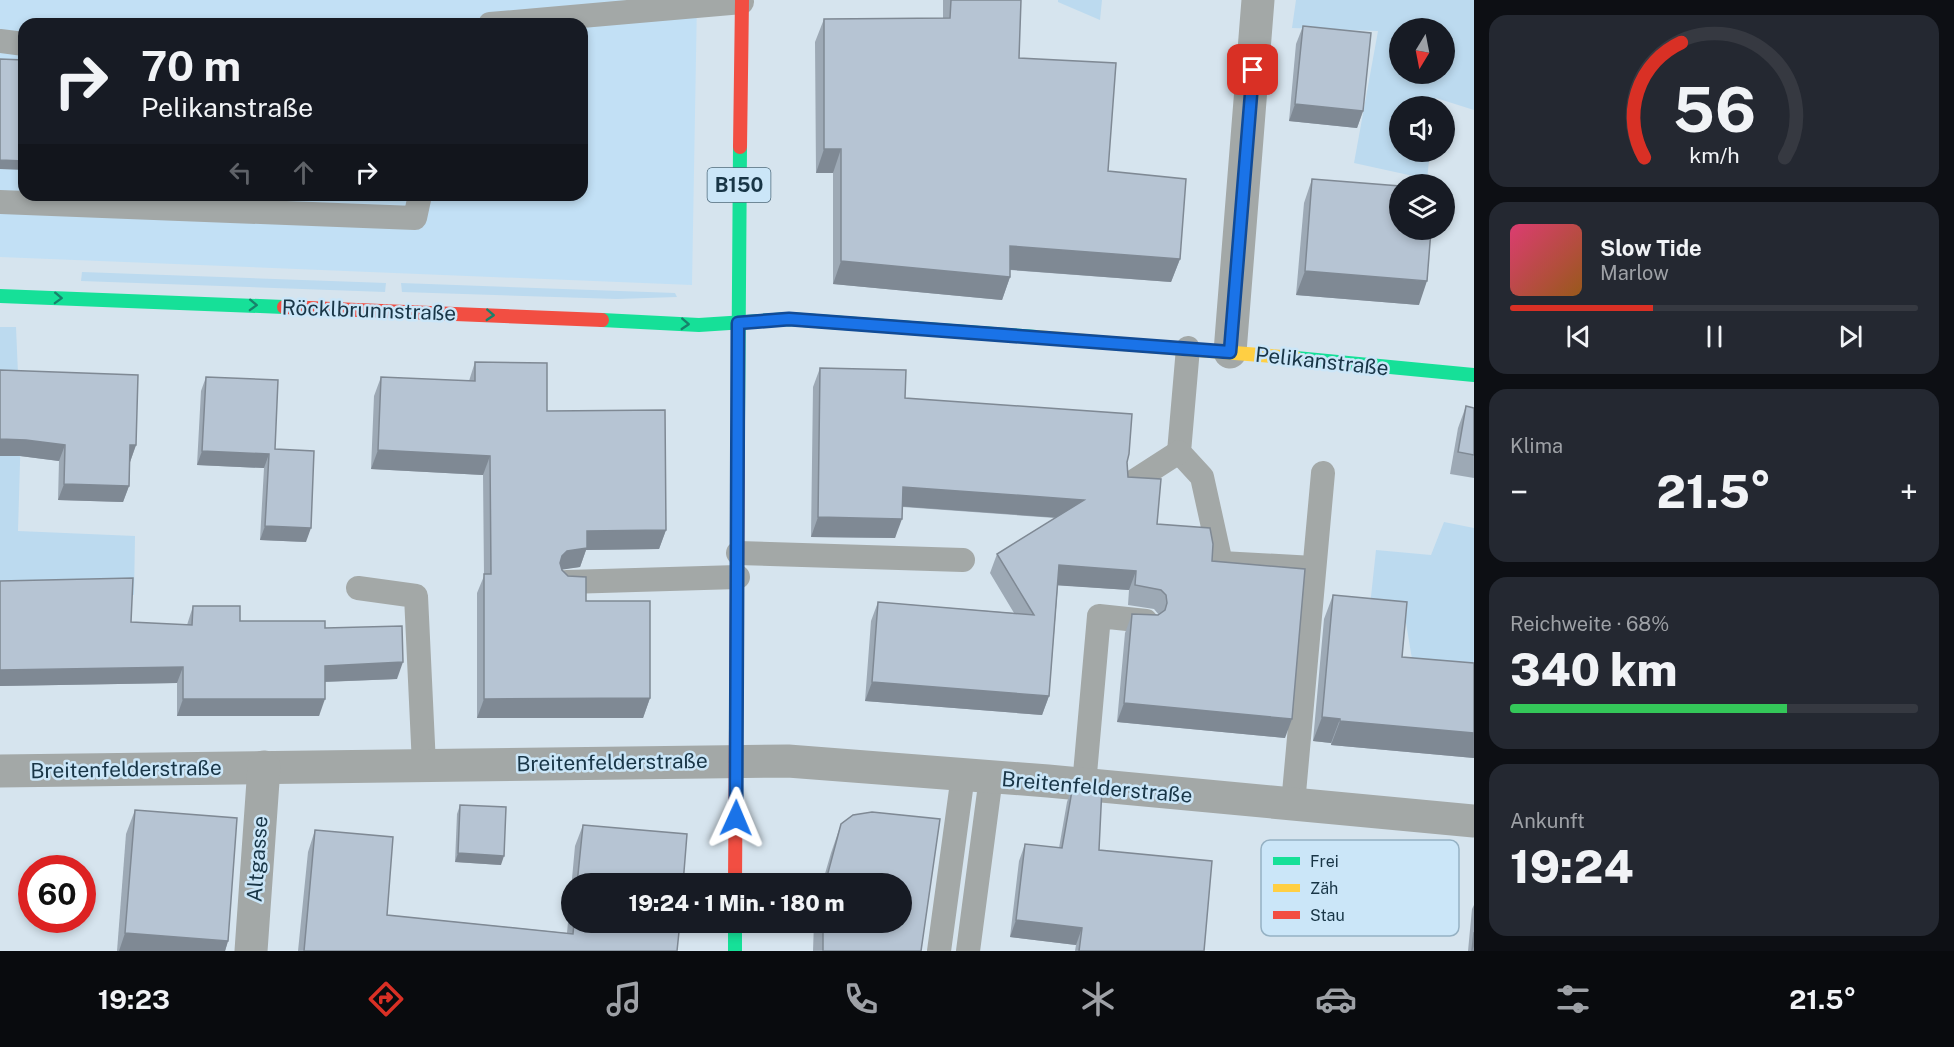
<!DOCTYPE html>
<html lang="de">
<head>
<meta charset="utf-8">
<style>
  :root { --surface:#171b24; --page:#242831; --text:#f1f3f6; --muted:#9ea1a6; --line:#363941; --accent:#d93025 }
  body { margin:0; font-family:"Public Sans",sans-serif; background:var(--page); color:var(--text); height:100vh; display:flex; flex-direction:column; font-size:22px; white-space:nowrap }
  * { box-sizing:border-box; margin:0 }
  p { font-size:20px; color:var(--muted) }
  .icon { flex:none; width:33px; height:33px; fill:none; stroke:currentColor; stroke-width:2; stroke-linecap:round; stroke-linejoin:round }
  .map { position:relative; flex:1; overflow:hidden }
  .sheet { display:flex; flex-direction:column; gap:15px; padding:15px; background:#0d0f14; width:480px }
  .sheet>* { flex:none }
  .top-card { position:absolute; left:18px; top:18px; width:570px; height:183px; border-radius:18px; box-shadow:0 3px 9px #0003; background:#171b24; color:var(--text); overflow:hidden }
  .needle { width:39px; rotate:190deg }
  .tools { position:absolute; left:1389px; top:18px; display:grid; gap:12px }
  .tools a { display:grid; place-items:center; width:66px; height:66px; border-radius:50%; background:var(--surface); box-shadow:0 3px 9px #0003; font-size:30px }
  .speed { position:absolute; left:18px; top:855px; display:flex; gap:12px; font-size:30px; font-weight:700; text-align:center }
  .speed>* { display:grid; place-content:center; width:78px; height:78px; border-radius:50%; background:var(--surface); box-shadow:0 3px 9px #0003; line-height:1 }
  .speed .limit { border:9px solid #d22; background:#fff; color:#111 }
  .pin { position:absolute; display:grid; place-items:center; width:51px; height:51px; color:#fff; margin:-26px; border-radius:12px; box-shadow:0 3px 9px #0006 }
  .me { position:absolute; width:66px; margin:-33px; rotate:1deg; stroke-linejoin:round; filter:drop-shadow(0 0 4px #0008) }
  .turn { display:flex; align-items:center; gap:21px; height:126px; padding:0 24px; font-size:27px }
  .turn .icon { width:78px; height:78px; stroke-width:2.5 }
  .turn b { display:block; font-size:42px; line-height:51px }
  .lanes { display:flex; align-items:center; height:57px; padding:0 24px; background:#0003; justify-content:center; gap:30px; direction:ltr }
  .lanes .off { opacity:.35 }
  .big { font-size:45px; font-weight:800; line-height:1.1 }
  .sheet .widget { flex:1; display:flex; flex-direction:column; justify-content:center; gap:9px; min-width:0; padding:0 21px; border-radius:18px; background:var(--page) }
  .sheet .dial { align-items:center; gap:0 }
  .dial svg { height:156px; overflow:visible; fill:none; stroke:var(--line); stroke-width:7; stroke-linecap:round; text-anchor:middle }
  .dial text { fill:var(--text); stroke:none }
  .song { display:flex; align-items:center; gap:18px }
  .cover { width:72px; height:72px; border-radius:9px; background:linear-gradient(135deg,hsl(340 70% 55%),hsl(30 70% 35%)) }
  .played { height:6px; border-radius:3px; background:linear-gradient(90deg,var(--accent) 35%,var(--line) 35%) }
  .keys { display:flex; justify-content:space-around; direction:ltr }
  .heat { display:flex; justify-content:space-between; align-items:center; font-size:33px; direction:ltr }
  .charge { height:9px; border-radius:4px; background:linear-gradient(90deg,#34c759 68%,var(--line) 0) }
  .trip { position:absolute; left:561px; top:873px; width:351px; height:60px; border-radius:30px; background:var(--surface); box-shadow:0 3px 9px #0003; font-weight:800; line-height:60px; text-align:center }
  .tab-bar { display:flex; height:96px; justify-content:space-around; align-items:center; background:#090b0e; color:var(--muted) }
  .tab-bar .icon { width:42px; height:42px }
  .tab-bar .on { color:var(--accent) }
  .tab-bar b { font-size:27px; color:var(--text) }
  main { display:flex; flex:1; min-height:0 }
  .map>svg:first-child { display:block }
  .built { fill:#c2e0f5; fill-rule:evenodd }
  .green { fill:#bcdaef; fill-rule:evenodd }
  .lines { fill:none; stroke-linecap:round; stroke-linejoin:round }
  .lane { stroke:#a3a8a7; stroke-width:24 }
  .street { stroke:#a3a8a7; stroke-width:33 }
  .fast { stroke:#16e098; stroke-width:14 }
  .slow { stroke:#ffcf43; stroke-width:14 }
  .jam { stroke:#f24e42; stroke-width:14 }
  .wall { fill:#9da9b5 }
  .shaded-wall { fill:#7f8994 }
  .building { fill:#b6c4d3; stroke:#7f8994; stroke-width:1.5 }
  .oneway { stroke:#17826b }
  .route-casing { stroke:#114b97; stroke-width:15 }
  .route { stroke:#1a73e8; stroke-width:10 }
  .labels { text-anchor:middle; dominant-baseline:central; stroke-width:5; stroke-linejoin:round; paint-order:stroke }
  .shield { fill:#cbe6f8; stroke:#4e6a7b; stroke-width:1.5 }
  .shield-label { font-size:20px; font-weight:bold; fill:#183546 }
  .street-label { font-size:21px; fill:#183546; stroke:#cbe6f8 }
  .key { fill:#cbe6f8; stroke:#95b1c3; stroke-width:1.5 }
  .key-label { font-size:16px; fill:#183546 }
</style>
</head>
<body>
<main>
<div class="map">
<svg width="1474" height="951" viewBox="0 0 1474 951">
  <rect width="100%" height="100%" fill="#d6e4ee"/>
  <path class="built" d="M0,0h697l-5,285 -692,-28zM24,24h558v171h-558z"/>
  <g class="green">
    <path d="M1058,0h44l-2,20 -42,-18z"/>
    <path d="M1296,0h178v110l-38,-12 -2,8h-34v46h30l-3,27 -73,-16 24,-132 -86,-3zM1400,28h44v46h-44z"/>
    <path d="M82,272l304,11 -1,9 -304,-11z"/>
    <path d="M401,283l274,10 2,4 -60,2 -215,-7z"/>
    <path d="M0,327h16l2,47 -18,1z"/>
    <path d="M0,428l21,1 -3,102 117,5 -1,59 -134,2z"/>
    <path d="M1444,522l30,6v146l-60,-3 -8,-48 -37,-8 7,-65 55,5z"/>
  </g>
  <g class="lines">
    <g class="lane">
      <path d="M490,24l252,-22"/>
      <path d="M0,41l24,3"/>
      <path d="M0,202l415,16 5,-23"/>
      <path d="M1188,348l-9,104 23,25 19,86 93,5"/>
      <path d="M1134,481l45,-29"/>
      <path d="M738,553l225,7"/>
      <path d="M567,582l171,-5"/>
      <path d="M358,588l58,8 8,169"/>
      <path d="M1084,785l15,-169 47,5"/>
      <path d="M1293,804l30,-331"/>
      <path d="M939,951l24,-176"/>
      <path d="M968,951l23,-174"/>
    </g>
    <g class="street">
      <path d="M1230,352l28,-352"/>
      <path d="M0,771l788,-10 260,20 426,40"/>
      <path d="M251,951l13,-184"/>
    </g>
    <g class="fast">
      <path d="M0,296l284,11"/>
      <path d="M602,320l97,5 90,-6 247,18"/>
      <path d="M1296,358l178,17"/>
      <path d="M738,422l2,-275"/>
      <path d="M735,922v29"/>
    </g>
    <path class="slow" d="M1036,337l260,21"/>
    <g class="jam">
      <path d="M740,147l2,-147"/>
      <path d="M284,307l318,13"/>
      <path d="M735,884l3,-462"/>
    </g>
  </g>
  <g class="wall">
    <path d="M943,0h78l-2,58 89,113 72,88 -9,23 -161,-12v7l-8,23 -169,-16v-111h-17l-1,-131 9,-23 119,-1z"/>
    <path d="M1303,26l60,85 -6,17 -68,-7 7,-77z"/>
    <path d="M1312,179l107,126 -123,-10 8,-92z"/>
    <path d="M475,362l72,49 119,119 -7,19 -73,1 -6,17 -19,2 25,32 64,97 -7,20h-166v-125l7,-17 -1,-101 -112,-6 3,-73 7,-19 88,4z"/>
    <path d="M820,368l85,30 222,64 1,15 29,47 55,37 73,177 -168,-16 8,-89 7,-19 27,1 -5,-6 -26,-4 1,-15 -71,-5 -9,111 -7,19 -177,-14 6,-80 7,-19 136,11 -24,-40 7,-19 58,-36 -152,-11 -8,31 -84,-1 2,-150z"/>
    <path d="M0,370l136,75 -6,17 -1,24 -6,16 -65,-2 1,-39 -39,-5z"/>
    <path d="M206,377l69,72 31,93 -46,-2 4,-72 -67,-3 4,-74z"/>
    <path d="M1466,406l8,2v70l-24,-4 8,-46z"/>
    <path d="M0,581l131,41 56,3 6,-19 47,15 85,7 72,51 -72,3 -6,34h-142v-33l-177,3z"/>
    <path d="M1333,595l69,62 72,6v95l-143,-13v-2l-18,-2 11,-122z"/>
    <path d="M1073,785l26,65 105,101h-129l1,-6 -66,-8 9,-76 6,-17 34,4 8,-46z"/>
    <path d="M460,805l41,60 -46,-3 2,-48z"/>
    <path d="M135,810l93,131 -3,10h-108l9,-117z"/>
    <path d="M872,812l68,7 -19,132h-108l1,-29h88v-38h-80l9,-31 10,-29 12,-9z"/>
    <path d="M583,825l100,59h-111v38h108l-3,29h-379l10,-99 7,-22 72,85 180,18 8,-87z"/>
    <path d="M1474,905v46h-6l4,-42z"/>
  </g>
  <g class="shaded-wall">
    <path d="M1295,104l68,7 -6,17 -68,-7z"/>
    <path d="M824,149h17l-8,24h-17z"/>
    <path d="M0,160l24,1v9l-24,-1z"/>
    <path d="M1010,246l170,13 -9,23 -170,-13z"/>
    <path d="M841,261l169,16 -8,23 -169,-16z"/>
    <path d="M1305,271l122,10 -8,24 -123,-10z"/>
    <path d="M0,439l26,1 39,5 -6,16 -39,-5h-20z"/>
    <path d="M130,445h6l-6,17z"/>
    <path d="M378,450l112,6 -7,19 -112,-6z"/>
    <path d="M202,451l67,3 -5,14 -67,-3z"/>
    <path d="M64,484l65,2 -6,16 -65,-2z"/>
    <path d="M903,487l181,13 -8,19 -180,-13z"/>
    <path d="M818,517l84,2 -7,19 -84,-1z"/>
    <path d="M265,526l46,2 -5,14 -46,-2z"/>
    <path d="M666,530l-7,19 -73,1 -6,17 -20,3 -5,5 7,-19 25,-25z"/>
    <path d="M1059,565l77,6 -7,19 -77,-5z"/>
    <path d="M403,662l-6,17 -78,3 6,-16z"/>
    <path d="M183,667l-6,16 -177,3v-16z"/>
    <path d="M872,682l177,14 -7,19 -177,-14z"/>
    <path d="M650,698l-7,20h-166l7,-19z"/>
    <path d="M183,699h142l-6,17h-142z"/>
    <path d="M1124,703l168,16 -7,19 -168,-16z"/>
    <path d="M1322,717l18,2 -9,24 -18,-2z"/>
    <path d="M1340,721l134,12v25l-143,-13z"/>
    <path d="M458,853l46,3 -3,9 -46,-3z"/>
    <path d="M1016,920l66,8 -6,17 -66,-8z"/>
    <path d="M125,933l103,8 -3,10h-106z"/>
  </g>
  <g class="building">
    <path d="M951,0h70l-2,58 97,5 -8,108 78,8 -6,80 -170,-13v31l-169,-16v-112h-17v-130l126,-1z"/>
    <path d="M1303,26l68,7 -8,78 -68,-7z"/>
    <path d="M0,59l24,1v101l-24,-1z"/>
    <path d="M1312,179l88,7v44h31l-4,51 -122,-10z"/>
    <path d="M475,362l72,1v48l118,-1 1,120 -79,1v17l-20,3 -5,5 -2,7 2,7 6,6 18,1v24h64v97l-166,1v-125h7l-1,-118 -112,-6 3,-73 94,4z"/>
    <path d="M820,368l86,2 -1,28 227,16 -3,40 -2,8 1,15 33,2 -4,45 53,4 3,16 -1,17 93,8 -13,150 -168,-16 8,-89 26,1 7,-5 2,-7 -1,-8 -5,-5 -26,-5 1,-14 -77,-6 -10,131 -177,-14 6,-80 156,13 -37,-61 87,-54 -181,-13 -1,32 -84,-2z"/>
    <path d="M0,370l138,5 -2,70h-6l-1,41 -65,-2 1,-39 -39,-5 -26,-1z"/>
    <path d="M206,377l72,3 -3,69 39,2 -3,77 -46,-2 4,-72 -67,-3z"/>
    <path d="M1466,406l8,2v47l-16,-3z"/>
    <path d="M133,578l-2,44 61,3 1,-19h47v15h85v7l77,-2 1,36 -78,4v33h-142v-32l-183,3v-89z"/>
    <path d="M1333,595l74,7 -5,55 72,6v70l-134,-12v-2l-18,-2z"/>
    <path d="M1073,785l29,2 -3,63 113,11 -8,90h-125l3,-23 -66,-8 9,-76 37,4z"/>
    <path d="M460,805l46,2 -2,49 -46,-3z"/>
    <path d="M135,810l102,8 -9,123 -103,-8z"/>
    <path d="M872,812l68,7 -19,132h-98v-29h79v-38h-77l16,-60 12,-9z"/>
    <path d="M583,825l104,9 -4,50h-106z"/>
    <path d="M315,830l78,7 -6,78 186,19 1,-12h106l-3,29h-373z"/>
    <path d="M1474,932v19h-2z"/>
  </g>
  <defs><path id="oneway-chevron" d="M-2-3.5L2.5 0L-2 3.5" fill="none" stroke-width="1.6" stroke-linecap="round" stroke-linejoin="round" transform="scale(1.5)"/></defs>
  <g class="oneway">
    <use href="#oneway-chevron" transform="translate(58 298) rotate(2)"/>
    <use href="#oneway-chevron" transform="translate(253 305) rotate(2)"/>
    <use href="#oneway-chevron" transform="translate(490 315) rotate(3)"/>
    <use href="#oneway-chevron" transform="translate(685 324) rotate(3)"/>
  </g>
  <g class="lines">
    <defs>
      <path id="route" d="M736,818l2,-495 51,-4 441,33 23,-282"/>
    </defs>
    <use href="#route" class="route-casing"/>
    <use href="#route" class="route"/>
  </g>
  <g class="labels">
    <rect class="shield" x="707.5" y="168" width="63" height="34" rx="4.5"/>
    <g class="shield-label">
      <text x="739" y="185">B150</text>
    </g>
    <g class="street-label">
      <text transform="translate(369 310) rotate(2)">Röcklbrunnstraße</text>
      <text transform="translate(1322 361) rotate(6)">Pelikanstraße</text>
      <text transform="translate(612 762) rotate(-1)">Breitenfelderstraße</text>
      <text transform="translate(126 769) rotate(-1)">Breitenfelderstraße</text>
      <text transform="translate(1097 787) rotate(5)">Breitenfelderstraße</text>
      <text transform="translate(257 859) rotate(-86)">Altgasse</text>
    </g>
  </g>
  <rect x="1261" y="840" width="198" height="96" rx="9" class="key"/>
  <rect x="1273" y="857" width="27" height="8" fill="#16e098"/>
  <rect x="1273" y="884" width="27" height="8" fill="#ffcf43"/>
  <rect x="1273" y="911" width="27" height="8" fill="#f24e42"/>
  <g class="key-label">
    <text x="1310" y="867">Frei</text>
    <text x="1310" y="894">Zäh</text>
    <text x="1310" y="921">Stau</text>
  </g>
</svg>
<div class="tools">
<a><svg class="needle" viewBox="-14 -14 28 28"><path d="M0-13l5 13h-10z" fill="#e53935"/><path d="M0 13l5-13h-10z" fill="#9ea1a6"/></svg></a>
<a><svg class="icon" aria-label="sound" viewBox="0 0 24 24"><path d="M4 9h4l5-4v14l-5-4H4zM17 9q2 3 0 6"/></svg></a>
<a><svg class="icon" aria-label="layers" viewBox="0 0 24 24"><path d="M12 4l9 5-9 5-9-5zM3 14l9 5 9-5"/></svg></a>
</div>
<div class="speed"><div class="limit">60</div></div>
<div class="pin" style="left:1253px;top:70px;background:#d93025"><svg class="icon" aria-label="arrive" viewBox="0 0 24 24"><path d="M6 21V4h12l-3 4 3 4H6"/></svg></div>
<svg class="me" style="left:736px;top:818px" viewBox="-20 -20 40 40"><path d="M0-17L14 15 0 8-14 15z" fill="#1a73e8" stroke="#fff" stroke-width="4"/></svg>
<div class="trip">19:24 · 1 Min. · 180 m</div>
<div class="top-card">
<div class="turn"><svg class="icon" aria-label="right" viewBox="0 0 24 24"><path d="M7 20v-9h11M14 6l5 5-5 5"/></svg><div><b>70 m</b>Pelikanstraße</div></div>
<div class="lanes"><svg class="icon off" aria-label="left" viewBox="0 0 24 24"><path d="M17 20v-9H6M10 6l-5 5 5 5"/></svg><svg class="icon off" aria-label="ahead" viewBox="0 0 24 24"><path d="M12 20V5M6 11l6-6 6 6"/></svg><svg class="icon" aria-label="right" viewBox="0 0 24 24"><path d="M7 20v-9h11M14 6l5 5-5 5"/></svg></div>
</div>
</div>
<section class="sheet">
<div class="widget dial"><svg viewBox="0 0 100 80">
<path d="M14 69A42 42 0 1 1 86 69"/>
<path d="M14 69A42 42 0 0 1 33 10" stroke="#d93025"/>
<text x="50" y="56" font-size="32" font-weight="700">56</text>
<text x="50" y="72" font-size="11">km/h</text>
</svg></div>
<div class="widget">
<div class="song"><i class="cover"></i><div><b>Slow Tide</b><p>Marlow</p></div></div>
<div class="played"></div>
<div class="keys"><svg class="icon" aria-label="previous" viewBox="0 0 24 24"><path d="M18 5L8 12l10 7zM5 5v14"/></svg><svg class="icon" aria-label="pause" viewBox="0 0 24 24"><path d="M8 5v14M16 5v14"/></svg><svg class="icon" aria-label="next" viewBox="0 0 24 24"><path d="M6 5l10 7-10 7zM19 5v14"/></svg></div>
</div>
<div class="widget"><p>Klima</p>
<div class="heat"><a>−</a><b class="big">21.5°</b><a>+</a></div>
</div>
<div class="widget"><p>Reichweite · 68%</p><b class="big">340 km</b><div class="charge"></div></div>
<div class="widget"><p>Ankunft</p><b class="big">19:24</b></div>
</section>
</main>
<nav class="tab-bar">
<b>19:23</b>
<svg class="icon on" aria-label="directions" viewBox="0 0 24 24"><path d="M12 3l9 9-9 9-9-9zM9 14v-3h6M13 9l2 2-2 2"/></svg>
<svg class="icon" aria-label="music" viewBox="0 0 24 24"><path d="M9 18V5l10-2v13"/><circle cx="6" cy="18" r="3"/><circle cx="16" cy="16" r="3"/></svg>
<svg class="icon" aria-label="phone" viewBox="0 0 24 24"><path d="M5 4h4l2 5-3 2q2 4 5 5l2-3 5 2v4C11 20 4 13 5 4z"/></svg>
<svg class="icon" aria-label="climate" viewBox="0 0 24 24"><path d="M12 3v18M4 7l16 10M4 17L20 7"/></svg>
<svg class="icon" aria-label="car" viewBox="0 0 24 24"><path d="M5 17H2v-5l4-1 3-4h7l3 4 3 1v5h-3M9 17h6M6 11h13"/><circle cx="7" cy="17" r="2"/><circle cx="17" cy="17" r="2"/></svg>
<svg class="icon" aria-label="filters" viewBox="0 0 24 24"><path d="M4 7h16M4 17h16"/><circle cx="9" cy="7" r="2"/><circle cx="15" cy="17" r="2"/></svg>
<b>21.5°</b>
</nav>
</body>
</html>
